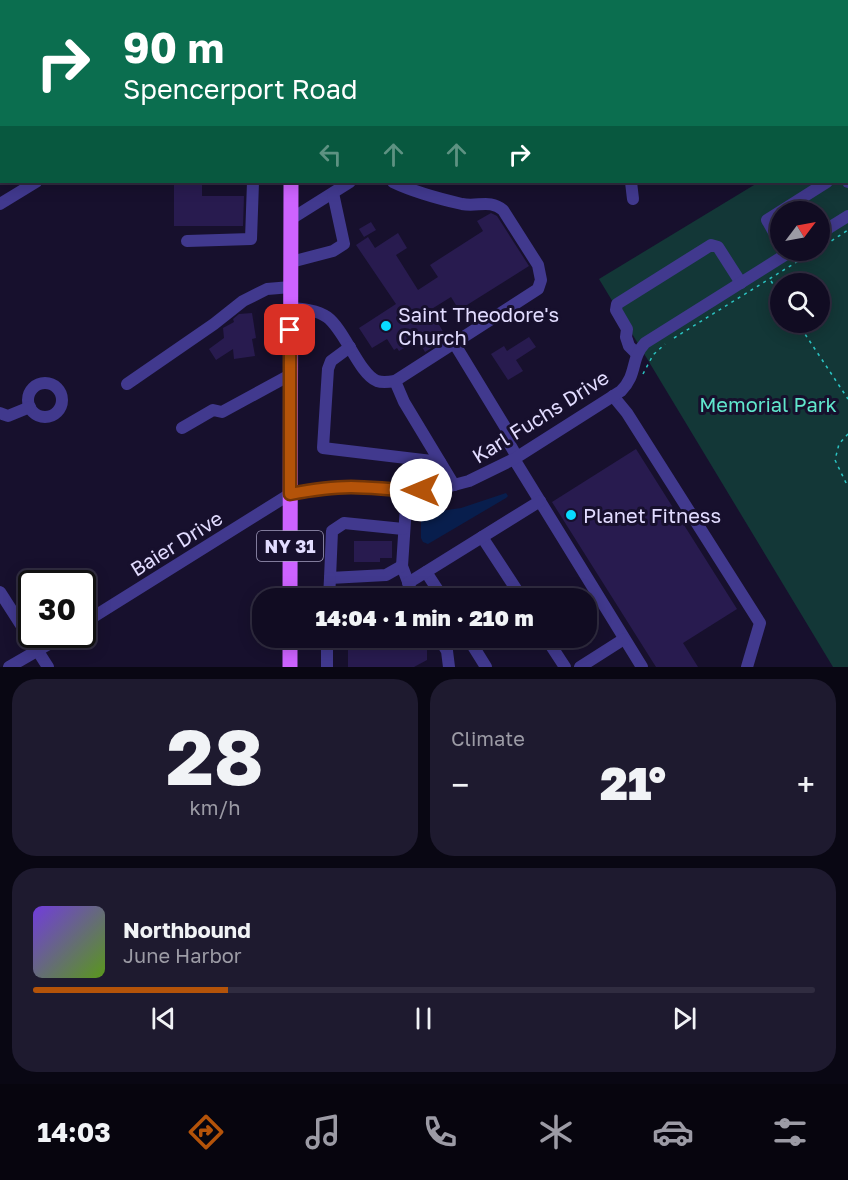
<!DOCTYPE html>
<html lang="en">
<head>
<meta charset="utf-8">
<style>
  :root { --surface:#110c22; --page:#1e1a2f; --text:#f1f3f6; --muted:#9c9ba5; --line:#302c40; --accent:#b45309 }
  body { margin:0; font-family:"Golos Text",sans-serif; background:var(--page); color:var(--text); height:100vh; display:flex; flex-direction:column; font-size:22px; white-space:nowrap }
  * { box-sizing:border-box; margin:0 }
  p { font-size:20px; color:var(--muted) }
  .icon { flex:none; width:33px; height:33px; fill:none; stroke:currentColor; stroke-width:2; stroke-linecap:round; stroke-linejoin:round }
  .map { position:relative; height:667px; overflow:hidden }
  .panel { display:flex; flex-direction:column; gap:12px; padding:12px; background:#090713; flex:1 }
  .panel>* { flex:none }
  .banner { position:absolute; left:0px; top:0px; width:849px; height:183px; box-shadow:0 3px 15px #0003,0 0 0 2px var(--line); background:#0b6e4f; color:#fff; overflow:hidden }
  .needle { width:39px; rotate:58deg }
  .tools { position:absolute; left:770px; top:201px; display:grid; gap:12px }
  .tools a { display:grid; place-items:center; width:60px; height:60px; border-radius:50%; background:var(--surface); box-shadow:0 3px 15px #0003,0 0 0 2px var(--line); font-size:30px }
  .speed { position:absolute; left:18px; top:570px; display:flex; gap:12px; font-size:30px; font-weight:700; text-align:center }
  .speed>* { display:grid; place-content:center; width:78px; height:78px; border-radius:50%; background:var(--surface); box-shadow:0 3px 15px #0003,0 0 0 2px var(--line); line-height:1 }
  .speed .limit { border:3px solid #111; border-radius:9px; background:#fff; color:#111 }
  .pin { position:absolute; display:grid; place-items:center; width:51px; height:51px; color:#fff; margin:-26px; border-radius:12px; box-shadow:0 3px 9px #0006 }
  .me { position:absolute; width:66px; margin:-33px; rotate:270deg; stroke-linejoin:round; filter:drop-shadow(0 0 4px #0008) }
  .turn { display:flex; align-items:center; gap:21px; height:126px; padding:0 24px; font-size:27px }
  .turn .icon { width:78px; height:78px; stroke-width:2.5 }
  .turn b { display:block; font-size:42px; line-height:51px }
  .lanes { display:flex; align-items:center; height:57px; padding:0 24px; background:#0003; justify-content:center; gap:30px; direction:ltr }
  .lanes .off { opacity:.35 }
  .big { font-size:45px; font-weight:800; line-height:1.1 }
  .panel .widget { flex:1; display:flex; flex-direction:column; justify-content:center; gap:9px; min-width:0; padding:0 21px; border-radius:24px; background:var(--page) }
  .panel .dial { align-items:center; gap:0 }
  .dial b { font-size:78px; line-height:1 }
  .song { display:flex; align-items:center; gap:18px }
  .cover { width:72px; height:72px; border-radius:9px; background:linear-gradient(135deg,hsl(260 70% 55%),hsl(90 70% 35%)) }
  .played { height:6px; border-radius:3px; background:linear-gradient(90deg,var(--accent) 25%,var(--line) 25%) }
  .keys { display:flex; justify-content:space-around; direction:ltr }
  .heat { display:flex; justify-content:space-between; align-items:center; font-size:33px; direction:ltr }
  .panel .tiles { flex:1; display:grid; gap:12px; grid-template-columns:1fr 1fr }
  .widget:last-child { grid-column:span 2 }
  .trip { position:absolute; left:252px; top:588px; width:345px; height:60px; border-radius:24px; background:var(--surface); box-shadow:0 3px 15px #0003,0 0 0 2px var(--line); font-weight:800; line-height:60px; text-align:center }
  .dock { display:flex; height:96px; justify-content:space-around; align-items:center; background:#07050e; color:var(--muted) }
  .dock .icon { width:42px; height:42px }
  .dock .active { color:var(--accent) }
  .dock b { font-size:27px; color:var(--text) }
  .map>svg:first-child { display:block }
  .green { fill:#133737; fill-rule:evenodd }
  .water { fill:#081e4d }
  .building { fill:#281b4f }
  .lines { fill:none; stroke-linecap:round; stroke-linejoin:round }
  .minor-tunnel { stroke:#352f4c; stroke-width:12; stroke-dasharray:12 6; stroke-linecap:butt }
  .path { stroke:#2bc4c3; stroke-width:1.5; stroke-dasharray:3 4.5; stroke-linecap:butt }
  .minor { stroke:#41398e; stroke-width:12 }
  .major { stroke:#cd63ff; stroke-width:15 }
  .route-casing { stroke:#753606; stroke-width:15 }
  .route { stroke:#b45309; stroke-width:10 }
  .poi-dot { fill:#08daff; stroke:#17102d; stroke-width:2 }
  .labels { text-anchor:middle; dominant-baseline:central; stroke-width:6; stroke-linejoin:round; paint-order:stroke }
  .shield { fill:#17102d; stroke:#a59fc0; stroke-width:1.5 }
  .shield-label { font-size:18px; font-weight:bold; fill:#e2dcff }
  .poi-label { font-size:20px; fill:#e2dcff; stroke:#17102d; text-anchor:start }
  .park-label { font-size:20px; fill:#60e6cc; stroke:#17102d }
  .street-label { font-size:20px; fill:#e2dcff; stroke:#17102d }
</style>
</head>
<body>
<div class="map">
<svg width="848" height="667" viewBox="0 0 848 667">
  <rect width="100%" height="100%" fill="#17102d"/>
  <path class="green" d="M848,128v539h-15l-234,-388 160,-97h89zM780,212h39v38h-39zM780,284h39v38h-39z"/>
  <path class="water" d="M506,493l2,3 -2,2 -78,46 -5,-2 -2,-4v-20l5,-5 35,-5z"/>
  <g class="building">
    <path d="M174,182h28v14h42l-1,30h-69z"/>
    <path d="M491,213l6,3 32,50 -70,44 -8,-13 -21,13 17,28 -22,14 -7,-12 -19,11 -2,-3 -3,2 -7,-11 -15,9 -13,-20 37,-24 -40,-59 12,-8 7,11 23,-15 9,15 -11,7 22,35 20,-13 -8,-12 53,-34 -6,-10z"/>
    <path d="M371,222l5,8 -12,7 -5,-8z"/>
    <path d="M252,313l4,25 -4,1 3,17 -21,3 -1,-10 -17,11 -7,-11 15,-11 -1,-10 11,-6 -1,-3 6,-5z"/>
    <path d="M529,337l7,10 -20,13 7,11 -15,9 -17,-26 13,-8 3,5z"/>
    <path d="M636,449l101,160 -54,34 15,24h-42l-104,-165z"/>
    <path d="M354,541h38v17h-12v4h-26z"/>
    <path d="M348,646h79v14l-13,7h-66z"/>
  </g>
  <g class="lines">
    <path class="minor-tunnel" d="M329,598h46"/>
    <g class="path">
      <path d="M819,249l29,-19"/>
      <path d="M771,281l9,14"/>
      <path d="M797,322l51,77"/>
      <path d="M674,338l142,-88"/>
      <path d="M643,374l10,-19 12,-11"/>
      <path d="M848,434l-9,10 -4,16 13,27"/>
    </g>
    <g class="minor">
      <path d="M49,0l1,2"/>
      <path d="M32,2l3,-2"/>
      <path d="M423,2l2,-2"/>
      <path d="M641,2l2,-2"/>
      <path d="M0,22l2,-1"/>
      <path d="M848,181v1"/>
      <path d="M631,182l2,17"/>
      <path d="M0,204l36,-22"/>
      <path d="M291,219l59,-37"/>
      <path d="M819,234l29,-18"/>
      <path d="M187,241l64,-2 2,-57"/>
      <path d="M780,243l-13,-23 60,-38"/>
      <path d="M291,262l42,-11 11,-7 -11,-51"/>
      <path d="M290,308c13,1 27,2 37,9 18,13 32,57 50,64 6,2 12,1 18,0l143,-92 3,-9 -3,-15 -35,-55c-13,-11 -25,-3 -41,-6 -22,-5 -48,-12 -69,-22"/>
      <path d="M454,343l56,92 -1,8 8,14"/>
      <path d="M350,347l-19,14 -3,8 -5,79 117,14"/>
      <path d="M636,353l-7,-7 -3,-9 1,-8 -11,-19 1,-6 94,-59 7,2 23,36"/>
      <path d="M395,381l9,21 50,83"/>
      <circle cx="45" cy="400" r="17"/>
      <path d="M127,384l87,-60 29,-23 24,-12 24,-2"/>
      <path d="M613,396l14,17 133,210 -13,44"/>
      <path d="M0,413l8,3 22,-9"/>
      <path d="M182,428l31,-18 9,2 68,-37"/>
      <path d="M514,459l128,208"/>
      <path d="M407,491l-5,75 12,32"/>
      <path d="M482,537l40,61"/>
      <path d="M402,566l-16,9 -56,3 2,-47 12,-8 59,6"/>
      <path d="M426,572l17,26"/>
      <path d="M408,583l132,-82"/>
      <path d="M0,592l48,75"/>
      <path d="M329,598l1,-20"/>
      <path d="M82,624l208,-130 33,-6 29,-1 55,4 28,-1 34,-9 45,-22 107,-68c17,-17 9,-32 24,-48l148,-93"/>
      <path d="M439,638l8,13 2,16"/>
      <path d="M468,638l18,29"/>
      <path d="M546,638l19,29"/>
      <path d="M9,667l57,-33"/>
      <path d="M327,667v-29"/>
      <path d="M580,667l44,-28"/>
    </g>
    <g class="major">
      <path d="M292,0v2"/>
      <path d="M290,598l1,-416"/>
      <path d="M290,667v-29"/>
    </g>
  </g>
  <g class="lines">
    <defs>
      <path id="route" d="M290,330v164c21,-4 40,-7 61,-7 23,0 46,4 70,3"/>
    </defs>
    <use href="#route" class="route-casing"/>
    <use href="#route" class="route"/>
  </g>
  <g class="poi-dot">
    <circle cx="386" cy="326" r="6"/>
    <circle cx="571" cy="515" r="6"/>
  </g>
  <g class="labels">
    <rect class="shield" x="257" y="531" width="66" height="30" rx="4.5"/>
    <g class="shield-label">
      <text x="290" y="546">NY 31</text>
    </g>
    <g class="poi-label">
      <text x="398" y="314">Saint Theodore's<tspan x="398" dy="23">Church</tspan></text>
      <text x="583" y="515">Planet Fitness</text>
    </g>
    <g class="park-label">
      <text x="768" y="404">Memorial Park</text>
    </g>
    <g class="street-label">
      <text transform="translate(540 416) rotate(-32)">Karl Fuchs Drive</text>
      <text transform="translate(176 543) rotate(-32)">Baier Drive</text>
    </g>
  </g>
</svg>
<div class="tools">
<a><svg class="needle" viewBox="-14 -14 28 28"><path d="M0-13l5 13h-10z" fill="#e53935"/><path d="M0 13l5-13h-10z" fill="#9c9ba5"/></svg></a>
<a><svg class="icon" aria-label="search" viewBox="0 0 24 24"><circle cx="10" cy="10" r="6"/><path d="M15 15l6 6"/></svg></a>
</div>
<div class="speed"><div class="limit">30</div></div>
<div class="pin" style="left:290px;top:330px;background:#d93025"><svg class="icon" aria-label="arrive" viewBox="0 0 24 24"><path d="M6 21V4h12l-3 4 3 4H6"/></svg></div>
<svg class="me" style="left:421px;top:490px" viewBox="-20 -20 40 40"><circle r="19" fill="#fff"/><path d="M0-13L10 11 0 6-10 11z" fill="#b45309"/></svg>
<div class="trip">14:04 · 1 min · 210 m</div>
<div class="banner">
<div class="turn"><svg class="icon" aria-label="right" viewBox="0 0 24 24"><path d="M7 20v-9h11M14 6l5 5-5 5"/></svg><div><b>90 m</b>Spencerport Road</div></div>
<div class="lanes"><svg class="icon off" aria-label="left" viewBox="0 0 24 24"><path d="M17 20v-9H6M10 6l-5 5 5 5"/></svg><svg class="icon off" aria-label="ahead" viewBox="0 0 24 24"><path d="M12 20V5M6 11l6-6 6 6"/></svg><svg class="icon off" aria-label="ahead" viewBox="0 0 24 24"><path d="M12 20V5M6 11l6-6 6 6"/></svg><svg class="icon" aria-label="right" viewBox="0 0 24 24"><path d="M7 20v-9h11M14 6l5 5-5 5"/></svg></div>
</div>
</div>
<section class="panel">
<div class="tiles">
<div class="widget dial"><b>28</b><p>km/h</p></div>
<div class="widget"><p>Climate</p>
<div class="heat"><a>−</a><b class="big">21°</b><a>+</a></div>
</div>
<div class="widget">
<div class="song"><i class="cover"></i><div><b>Northbound</b><p>June Harbor</p></div></div>
<div class="played"></div>
<div class="keys"><svg class="icon" aria-label="previous" viewBox="0 0 24 24"><path d="M18 5L8 12l10 7zM5 5v14"/></svg><svg class="icon" aria-label="pause" viewBox="0 0 24 24"><path d="M8 5v14M16 5v14"/></svg><svg class="icon" aria-label="next" viewBox="0 0 24 24"><path d="M6 5l10 7-10 7zM19 5v14"/></svg></div>
</div>
</div>
</section>
<nav class="dock">
<b>14:03</b>
<svg class="icon active" aria-label="directions" viewBox="0 0 24 24"><path d="M12 3l9 9-9 9-9-9zM9 14v-3h6M13 9l2 2-2 2"/></svg>
<svg class="icon" aria-label="music" viewBox="0 0 24 24"><path d="M9 18V5l10-2v13"/><circle cx="6" cy="18" r="3"/><circle cx="16" cy="16" r="3"/></svg>
<svg class="icon" aria-label="phone" viewBox="0 0 24 24"><path d="M5 4h4l2 5-3 2q2 4 5 5l2-3 5 2v4C11 20 4 13 5 4z"/></svg>
<svg class="icon" aria-label="climate" viewBox="0 0 24 24"><path d="M12 3v18M4 7l16 10M4 17L20 7"/></svg>
<svg class="icon" aria-label="car" viewBox="0 0 24 24"><path d="M5 17H2v-5l4-1 3-4h7l3 4 3 1v5h-3M9 17h6M6 11h13"/><circle cx="7" cy="17" r="2"/><circle cx="17" cy="17" r="2"/></svg>
<svg class="icon" aria-label="filters" viewBox="0 0 24 24"><path d="M4 7h16M4 17h16"/><circle cx="9" cy="7" r="2"/><circle cx="15" cy="17" r="2"/></svg>
</nav>
</body>
</html>
